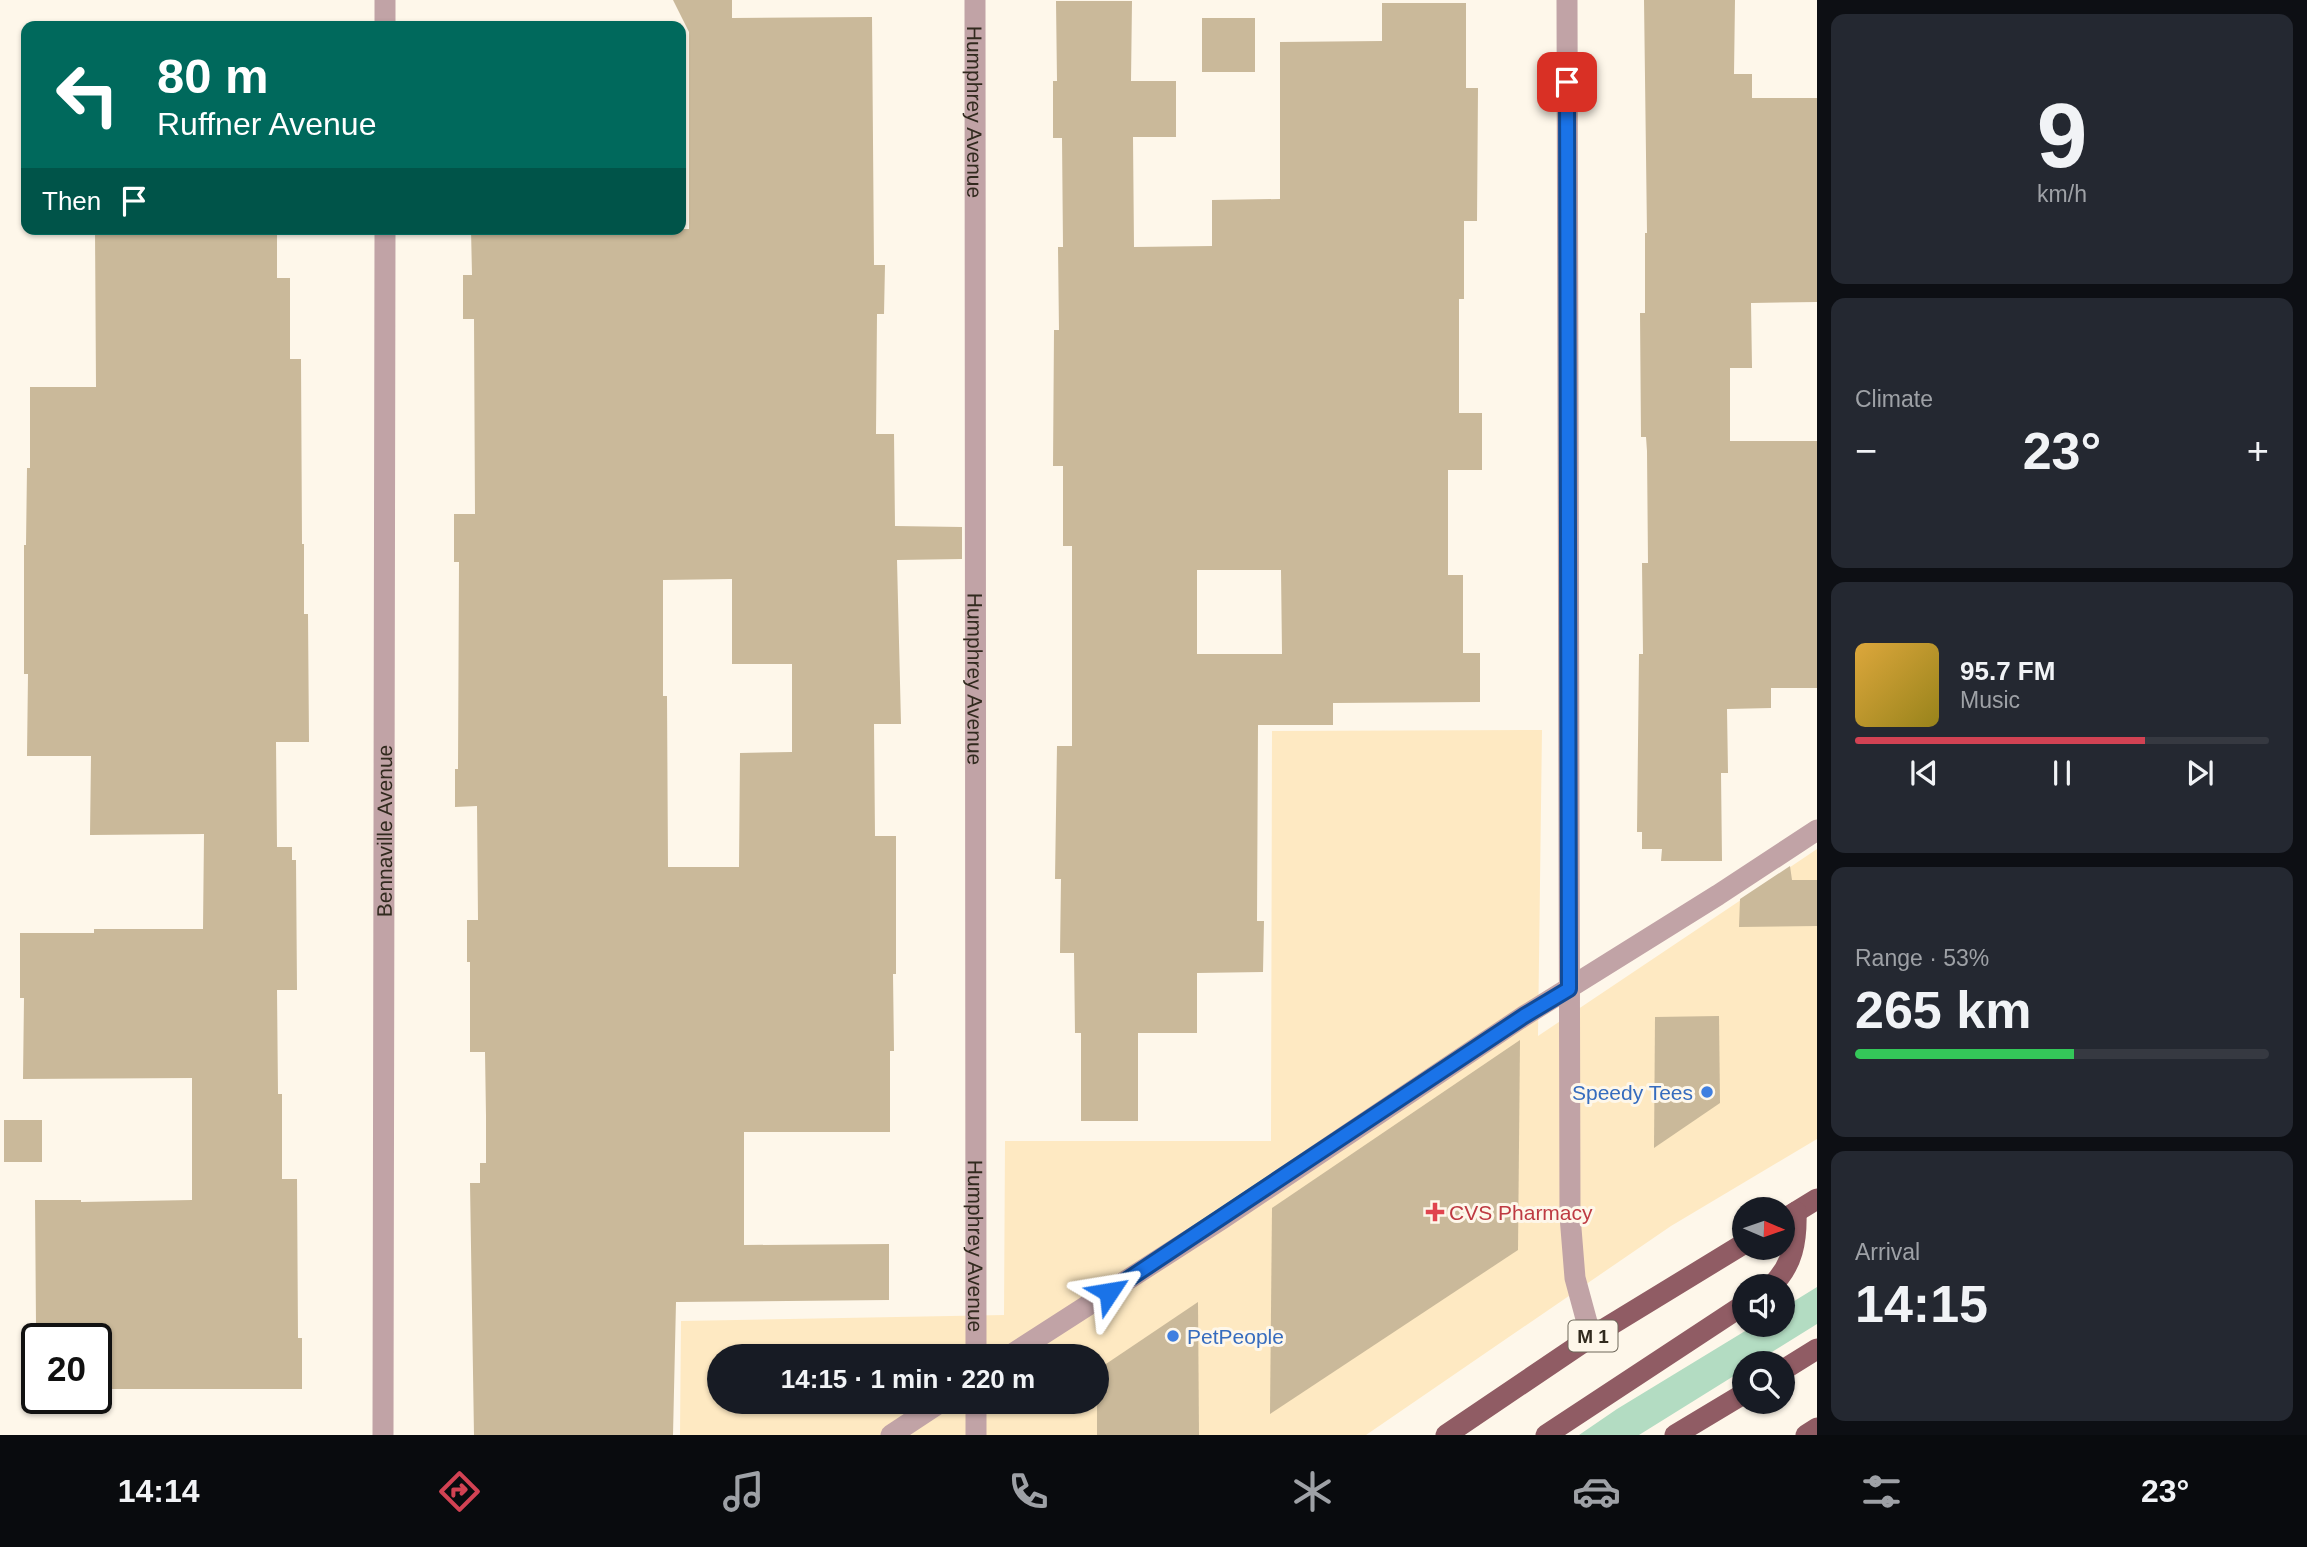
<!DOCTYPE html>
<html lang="en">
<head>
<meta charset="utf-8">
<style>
  :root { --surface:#171b24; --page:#242831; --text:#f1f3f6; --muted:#9ea1a6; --line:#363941; --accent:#d24253 }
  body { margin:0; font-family:Arial,sans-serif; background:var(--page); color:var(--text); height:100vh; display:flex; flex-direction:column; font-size:26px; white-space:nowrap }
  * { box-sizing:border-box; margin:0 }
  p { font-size:23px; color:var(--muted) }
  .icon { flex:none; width:38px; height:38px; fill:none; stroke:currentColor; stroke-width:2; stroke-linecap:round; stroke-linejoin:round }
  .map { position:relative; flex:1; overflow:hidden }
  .sheet { display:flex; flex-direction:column; gap:14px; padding:14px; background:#0d0f14; width:490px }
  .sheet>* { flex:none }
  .guide { position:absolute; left:21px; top:21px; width:665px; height:214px; border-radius:14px; box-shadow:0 2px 5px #0004; background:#00695c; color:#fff; overflow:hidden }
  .needle { width:46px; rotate:92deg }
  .controls { position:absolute; left:1732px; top:1197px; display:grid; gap:14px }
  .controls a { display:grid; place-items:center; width:63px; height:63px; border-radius:50%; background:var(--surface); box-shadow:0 2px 5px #0004; font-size:35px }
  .speed { position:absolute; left:21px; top:1323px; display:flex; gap:14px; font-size:35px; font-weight:700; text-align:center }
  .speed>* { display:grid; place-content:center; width:91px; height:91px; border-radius:50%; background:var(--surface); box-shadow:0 2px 5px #0004; line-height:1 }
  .speed .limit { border:4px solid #111; border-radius:10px; background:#fff; color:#111 }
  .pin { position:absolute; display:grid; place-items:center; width:60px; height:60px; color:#fff; margin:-30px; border-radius:14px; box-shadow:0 4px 10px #0006 }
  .me { position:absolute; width:77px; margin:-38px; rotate:57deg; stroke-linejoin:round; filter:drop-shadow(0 0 5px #0008) }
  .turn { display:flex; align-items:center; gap:24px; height:147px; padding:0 21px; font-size:32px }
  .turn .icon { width:91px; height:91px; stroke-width:2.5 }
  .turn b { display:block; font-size:49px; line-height:60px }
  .then { display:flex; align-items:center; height:66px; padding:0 21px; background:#0003; gap:14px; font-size:26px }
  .big { font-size:52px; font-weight:700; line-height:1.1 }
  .sheet .tile { flex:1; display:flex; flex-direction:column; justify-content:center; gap:10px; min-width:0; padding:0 24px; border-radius:14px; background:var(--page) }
  .sheet .dial { align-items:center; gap:0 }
  .dial b { font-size:91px; line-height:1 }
  .song { display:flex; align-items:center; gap:21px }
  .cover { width:84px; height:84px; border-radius:10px; background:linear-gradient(135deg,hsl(40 70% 55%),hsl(50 70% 35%)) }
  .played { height:7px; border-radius:4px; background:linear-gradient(90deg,var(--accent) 70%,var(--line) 70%) }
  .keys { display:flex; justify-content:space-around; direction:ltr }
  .heat { display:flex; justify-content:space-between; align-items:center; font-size:38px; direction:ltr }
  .charge { height:10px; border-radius:5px; background:linear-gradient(90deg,#34c759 53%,var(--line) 0) }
  .trip { position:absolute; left:707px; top:1344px; width:402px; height:70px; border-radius:35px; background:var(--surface); box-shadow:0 2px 5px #0004; font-weight:700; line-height:70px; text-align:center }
  .menu { display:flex; height:112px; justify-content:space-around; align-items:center; background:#090b0e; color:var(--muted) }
  .menu .icon { width:49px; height:49px }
  .menu .active { color:var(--accent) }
  .menu b { font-size:32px; color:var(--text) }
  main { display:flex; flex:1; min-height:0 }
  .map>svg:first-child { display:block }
  .built { fill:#fee9c2; fill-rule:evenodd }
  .green { fill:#b3dcc2 }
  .building { fill:#cab99a; fill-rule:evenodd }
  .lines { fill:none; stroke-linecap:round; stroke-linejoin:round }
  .lane { stroke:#c1a3a6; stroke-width:21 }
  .street { stroke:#c1a3a6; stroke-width:21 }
  .primary { stroke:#905c64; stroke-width:21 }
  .route-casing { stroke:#114b97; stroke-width:18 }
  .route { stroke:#1a73e8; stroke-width:12 }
  .shop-dot { fill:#3f7fe0; stroke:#fef7ea; stroke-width:2.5 }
  .health-dot { fill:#e0444e; stroke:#fef7ea; stroke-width:2.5 }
  .labels { text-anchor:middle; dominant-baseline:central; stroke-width:6; stroke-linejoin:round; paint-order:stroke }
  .shield { fill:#fef7ea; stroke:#6e685b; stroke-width:2 }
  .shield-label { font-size:19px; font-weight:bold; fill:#312a1e }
  .street-label { font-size:21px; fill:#312a1e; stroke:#fef7ea }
  .shop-label { font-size:21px; fill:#366cbe; stroke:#fef7ea; text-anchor:end }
  .health-label { font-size:21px; fill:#be3a42; stroke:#fef7ea; text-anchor:start }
</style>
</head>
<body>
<main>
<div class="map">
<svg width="1817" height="1435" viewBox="0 0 1817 1435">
  <rect width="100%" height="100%" fill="#fef7ea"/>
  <path class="built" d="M1542,730l-4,306 279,-187v290l-146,87 -305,209h-686l1,-114 323,-6 1,-174h266l1,-410zM719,1356h378v46h-378z"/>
  <path class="green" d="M1817,1287v37l-63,39h-9v6l-106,66h-60l38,-26 138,-84h28v-17z"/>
  <g class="building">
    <path d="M673,0h59v18l140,-1 2,248h11l-1,49h-7l-1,120h18l1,92 67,1v32l-65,1 4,164h-27l1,112h21v138h-3l1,77h-4v81h-146v113l145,-1v56l-213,2 -3,133h-199l-4,-252h10v-20h6v-47l-1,-64h-15v-90h-3v-42h11l-1,-114 -22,1v-38h3l1,-207h-5v-48h21l-1,-195h-11v-44h9l-1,-46h218v-197zM732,579v85h60v88l-52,1 -1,114h-71l-1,-171h-4v-116z"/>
    <path d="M1644,0h91l-1,74h18v24h65v204l-66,1 1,65h-22v73h87v247h-46v20l-44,1 1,64h-7l1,88h-61l1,-12h-20v-17h-5l2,-178h4l-1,-91h6l-1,-112 -1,-14h-5l-1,-124h5v-80h2z"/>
    <path d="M1056,1h76l-1,80h45v56h-43l1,110 78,-1v-46l68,-1v-157l102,-1v-38h84v85h12l-1,133h-13v78h-5v114h23v57h-34v105h15v78h17v49l-147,1v22h-75l-1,196h7l-1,51 -66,1v60h-59v88h-57v-88h-6l-1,-80h-14l1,-74h-6l2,-133h15v-200h-9v-80h-10l1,-136h5l-1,-83h5l-1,-109h-9v-57h4zM1197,570h84l1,84h-85z"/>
    <rect x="1202" y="18" width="53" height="54"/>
    <path d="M95,229h182v49h13v81h11l1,185h2v70h4l1,128h-33l1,105h15v13h4l1,130h-20l1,104h4v85h15l1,159h4v51h-198v-64l-68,-2 -1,-123h46v2l111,-2v-122l-169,1 1,-81h-4v-65h74v-4h109l1,-95 -114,1 1,-79h-64l1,-82h-4v-129h2l1,-77h3v-81h66z"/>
    <path d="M1790,866l2,14h25v46l-78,1 1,-28z"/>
    <path d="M1719,1016l1,87 -66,45 1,-131z"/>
    <path d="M1520,1040l-2,210 -248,164 2,-206z"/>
    <rect x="4" y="1120" width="38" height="42"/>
    <path d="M1198,1302l1,133h-102v-65z"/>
  </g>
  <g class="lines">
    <g class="lane">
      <path d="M1009,1356l213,-137 302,-203 194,-121 99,-65"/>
      <path d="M891,1435l50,-33"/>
    </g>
    <g class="street">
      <path d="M385,0v26"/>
      <path id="s1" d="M975,0l1,1356"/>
      <path d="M1567,0l3,1216 5,62 16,59"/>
      <path d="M976,1402v33"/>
      <path id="s2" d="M383,1435l2,-1206"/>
    </g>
    <g class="primary">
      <path d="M1786,1218l31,-19"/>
      <path d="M1771,1286c22,-20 26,-46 25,-74"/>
      <path d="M1783,1370l34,-21"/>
      <path d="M1446,1435l145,-98 154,-94"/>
      <path d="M1546,1435l199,-131"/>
      <path d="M1675,1435l70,-42"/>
      <path d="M1806,1435l11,-7"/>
    </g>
  </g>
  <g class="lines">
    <defs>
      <path id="route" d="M1109,1292l415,-276 45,-27 -2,-907"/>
    </defs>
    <use href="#route" class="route-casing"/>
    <use href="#route" class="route"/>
  </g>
  <g class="shop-dot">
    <circle cx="1707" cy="1092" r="7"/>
    <circle cx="1173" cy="1336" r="7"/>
  </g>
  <path class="health-dot" d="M1431.5 1201.5h7v7h7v7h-7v7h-7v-7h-7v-7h7z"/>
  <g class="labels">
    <rect class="shield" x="1568.5" y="1320.5" width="49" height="31" rx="5"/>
    <g class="shield-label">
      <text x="1593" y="1336">M 1</text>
    </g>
    <g class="street-label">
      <text stroke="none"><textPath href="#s1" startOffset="112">Humphrey Avenue</textPath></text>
      <text stroke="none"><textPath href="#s1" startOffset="679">Humphrey Avenue</textPath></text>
      <text stroke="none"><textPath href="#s2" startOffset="604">Bennaville Avenue</textPath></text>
      <text stroke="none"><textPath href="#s1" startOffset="1246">Humphrey Avenue</textPath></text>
    </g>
    <g class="shop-label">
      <text x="1693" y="1092">Speedy Tees</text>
      <text x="1187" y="1336" text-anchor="start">PetPeople</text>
    </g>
    <g class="health-label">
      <text x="1449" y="1212">CVS Pharmacy</text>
    </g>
  </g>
</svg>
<div class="controls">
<a><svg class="needle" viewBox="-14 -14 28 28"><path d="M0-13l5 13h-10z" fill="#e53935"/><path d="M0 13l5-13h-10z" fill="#9ea1a6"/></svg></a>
<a><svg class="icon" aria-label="sound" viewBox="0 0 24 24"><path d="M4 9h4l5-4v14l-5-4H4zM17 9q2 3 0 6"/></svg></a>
<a><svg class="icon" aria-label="search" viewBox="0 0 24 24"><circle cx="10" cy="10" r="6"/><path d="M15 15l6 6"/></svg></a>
</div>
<div class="speed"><div class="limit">20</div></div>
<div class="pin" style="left:1567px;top:82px;background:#d93025"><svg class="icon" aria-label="arrive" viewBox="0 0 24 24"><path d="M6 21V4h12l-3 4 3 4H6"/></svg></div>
<svg class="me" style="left:1109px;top:1292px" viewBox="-20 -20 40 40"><path d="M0-17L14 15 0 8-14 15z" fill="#1a73e8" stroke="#fff" stroke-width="4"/></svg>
<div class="trip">14:15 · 1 min · 220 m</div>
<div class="guide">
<div class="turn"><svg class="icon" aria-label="left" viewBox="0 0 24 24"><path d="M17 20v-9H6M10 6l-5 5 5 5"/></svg><div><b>80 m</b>Ruffner Avenue</div></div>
<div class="then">Then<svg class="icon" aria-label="arrive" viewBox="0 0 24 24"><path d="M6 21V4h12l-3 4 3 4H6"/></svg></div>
</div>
</div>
<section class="sheet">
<div class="tile dial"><b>9</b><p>km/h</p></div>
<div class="tile"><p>Climate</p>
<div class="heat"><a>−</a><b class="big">23°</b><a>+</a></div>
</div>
<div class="tile">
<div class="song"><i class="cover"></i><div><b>95.7 FM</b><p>Music</p></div></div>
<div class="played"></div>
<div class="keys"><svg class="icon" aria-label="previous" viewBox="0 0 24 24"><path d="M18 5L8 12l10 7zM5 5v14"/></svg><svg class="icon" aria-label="pause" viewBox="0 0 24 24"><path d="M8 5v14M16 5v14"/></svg><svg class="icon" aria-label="next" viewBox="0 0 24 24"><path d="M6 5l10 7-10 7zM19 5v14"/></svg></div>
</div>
<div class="tile"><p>Range · 53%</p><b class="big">265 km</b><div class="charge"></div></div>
<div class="tile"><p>Arrival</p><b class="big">14:15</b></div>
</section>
</main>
<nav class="menu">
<b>14:14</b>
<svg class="icon active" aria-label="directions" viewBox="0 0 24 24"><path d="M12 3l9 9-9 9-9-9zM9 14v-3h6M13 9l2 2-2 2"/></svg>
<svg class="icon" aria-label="music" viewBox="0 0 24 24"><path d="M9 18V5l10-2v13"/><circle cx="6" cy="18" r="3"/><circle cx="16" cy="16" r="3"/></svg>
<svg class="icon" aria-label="phone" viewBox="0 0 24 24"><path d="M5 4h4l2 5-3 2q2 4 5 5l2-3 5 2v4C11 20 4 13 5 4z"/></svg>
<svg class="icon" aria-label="climate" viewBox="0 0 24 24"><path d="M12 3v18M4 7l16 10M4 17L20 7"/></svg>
<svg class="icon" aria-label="car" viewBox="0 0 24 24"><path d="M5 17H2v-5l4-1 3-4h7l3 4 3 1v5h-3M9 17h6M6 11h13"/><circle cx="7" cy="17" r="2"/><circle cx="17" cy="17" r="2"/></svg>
<svg class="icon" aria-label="filters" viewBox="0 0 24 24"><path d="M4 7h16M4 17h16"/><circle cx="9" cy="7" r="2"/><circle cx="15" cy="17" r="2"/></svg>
<b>23°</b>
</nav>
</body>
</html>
